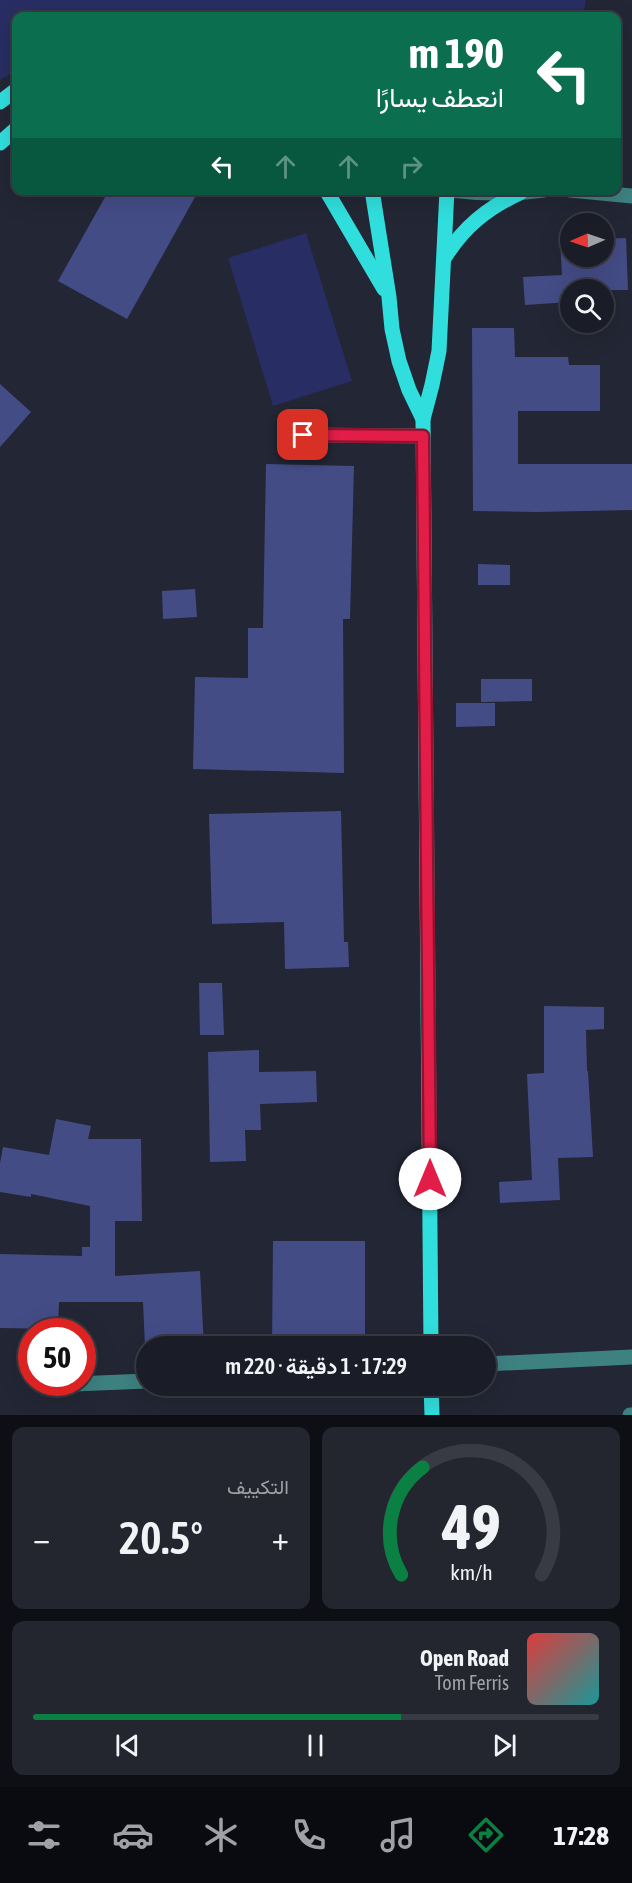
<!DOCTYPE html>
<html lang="ar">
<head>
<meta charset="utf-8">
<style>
  :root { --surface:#1a1c27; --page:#23252f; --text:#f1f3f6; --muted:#9fa1a7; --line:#383a44; --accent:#0b8043 }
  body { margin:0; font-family:"Asap Condensed",Vazirmatn,sans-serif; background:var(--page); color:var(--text); direction:rtl; height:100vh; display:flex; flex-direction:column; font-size:22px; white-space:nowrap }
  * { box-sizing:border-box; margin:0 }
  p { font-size:20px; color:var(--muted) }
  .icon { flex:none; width:33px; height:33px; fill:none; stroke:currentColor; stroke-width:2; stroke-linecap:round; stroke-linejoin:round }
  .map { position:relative; height:1415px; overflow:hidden; direction:ltr }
  .details { display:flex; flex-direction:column; gap:12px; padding:12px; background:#0e0f15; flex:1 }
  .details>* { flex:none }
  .hud { position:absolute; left:12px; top:12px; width:609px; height:183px; border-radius:12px; box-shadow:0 6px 24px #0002,0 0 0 2px var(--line); direction:rtl; background:#0b6e4f; color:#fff; overflow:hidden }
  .needle { width:39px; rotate:268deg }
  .controls { position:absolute; left:560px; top:213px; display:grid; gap:12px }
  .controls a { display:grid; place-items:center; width:54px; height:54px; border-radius:50%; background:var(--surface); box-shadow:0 6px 24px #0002,0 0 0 2px var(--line); font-size:30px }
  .speed { position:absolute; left:18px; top:1318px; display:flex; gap:12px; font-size:30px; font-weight:700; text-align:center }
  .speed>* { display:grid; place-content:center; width:78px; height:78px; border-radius:50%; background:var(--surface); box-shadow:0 6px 24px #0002,0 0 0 2px var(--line); line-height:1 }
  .speed .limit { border:9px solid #d22; background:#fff; color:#111 }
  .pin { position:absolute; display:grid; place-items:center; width:51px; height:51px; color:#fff; margin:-26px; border-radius:12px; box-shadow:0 3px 9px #0006 }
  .me { position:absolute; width:66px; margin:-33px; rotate:0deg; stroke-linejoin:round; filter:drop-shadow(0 0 4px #0008) }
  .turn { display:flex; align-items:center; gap:21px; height:126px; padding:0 18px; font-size:27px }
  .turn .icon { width:78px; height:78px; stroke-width:2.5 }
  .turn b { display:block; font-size:42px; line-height:51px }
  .lanes { display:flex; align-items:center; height:57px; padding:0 18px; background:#0003; justify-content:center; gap:30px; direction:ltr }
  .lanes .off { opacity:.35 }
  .big { font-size:45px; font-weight:600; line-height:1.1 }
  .details .tile { flex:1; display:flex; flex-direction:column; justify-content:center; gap:9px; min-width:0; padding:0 21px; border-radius:12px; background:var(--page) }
  .details .dial { align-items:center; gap:0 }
  .dial svg { height:156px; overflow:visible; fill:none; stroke:var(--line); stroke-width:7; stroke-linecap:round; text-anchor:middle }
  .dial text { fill:var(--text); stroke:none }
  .song { display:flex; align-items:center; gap:18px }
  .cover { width:72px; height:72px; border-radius:9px; background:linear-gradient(135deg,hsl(0 70% 55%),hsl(180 70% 35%)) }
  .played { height:6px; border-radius:3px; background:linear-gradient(90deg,var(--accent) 65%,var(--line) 65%) }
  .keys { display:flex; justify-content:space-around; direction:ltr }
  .heat { display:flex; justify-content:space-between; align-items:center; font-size:33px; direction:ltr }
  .details .tiles { flex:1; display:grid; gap:12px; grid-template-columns:1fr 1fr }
  .tile:last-child { grid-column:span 2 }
  .trip { position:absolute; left:136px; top:1336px; width:360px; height:60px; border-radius:30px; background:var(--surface); box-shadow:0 6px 24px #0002,0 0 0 2px var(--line); font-weight:600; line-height:60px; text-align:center; direction:rtl }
  .tabs { display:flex; height:96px; justify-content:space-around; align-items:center; background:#0a0b10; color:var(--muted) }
  .tabs .icon { width:42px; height:42px }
  .tabs .current { color:var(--accent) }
  .tabs b { font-size:27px; color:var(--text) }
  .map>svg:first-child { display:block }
  .green { fill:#282d63 }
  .building { fill:#444c86 }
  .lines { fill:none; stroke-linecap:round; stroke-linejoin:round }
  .minor { stroke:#3d8281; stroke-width:15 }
  .major { stroke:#30dfdd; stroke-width:15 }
  .route-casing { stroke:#92132f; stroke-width:15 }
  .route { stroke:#e11d48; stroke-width:10 }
</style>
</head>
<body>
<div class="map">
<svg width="632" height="1415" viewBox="0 0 632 1415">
  <rect width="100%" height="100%" fill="#232634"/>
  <g class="green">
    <path d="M0,0h586l-3,16h-567v55l-16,9z"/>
    <path d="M306,233l46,148 -79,25 -45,-148z"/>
  </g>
  <g class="building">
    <path d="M109,190h90l-72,129 -69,-38z"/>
    <path d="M626,238l2,52h-58v12l-45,3 -2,-28 39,-2 -2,-34 10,-1v16h33v-17z"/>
    <path d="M472,328h42l1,29h53l1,8h31v46h-82v53h114v46l-95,2 -64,-1z"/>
    <path d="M0,384l31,28 -31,35z"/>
    <path d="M266,464l88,2 -4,153h-7l1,154 -151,-4 2,-92 53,1v-50h15z"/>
    <path d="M478,564l32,1v20h-32z"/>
    <path d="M195,589l2,28 -34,2 -1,-28z"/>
    <path d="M481,679h51v22l-51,1z"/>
    <path d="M456,703h39v23l-39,1z"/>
    <path d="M341,811l3,131h4l1,25 -64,2 -1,-47 -72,2 -3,-110z"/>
    <path d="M199,983h23l2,52h-24z"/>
    <path d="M544,1006l60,1v22l-18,1 1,41h1l5,86 -35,1 2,42 -60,3 -1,-21 33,-2 -5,-106 17,-1z"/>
    <path d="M259,1050v22l57,-1 1,31 -57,2 1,26h-16l1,31 -36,1 -2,-110z"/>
    <path d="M56,1119l35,7 -3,13h53l1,82h-27v55l85,-5 4,76h-59l-2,-45h-84l-1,27 -58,-1v-74l82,2v-9h8v-41l-59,-12v3l-31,-5v-29l3,-16 46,8z"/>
    <path d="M273,1241h92v106h-93z"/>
  </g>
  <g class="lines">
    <g class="minor">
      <path d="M450,190c32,4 63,4 94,0"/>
      <path d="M570,190l62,6"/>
      <path d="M303,435l120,1"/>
      <path d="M486,1364l146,-7"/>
      <path d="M74,1384l73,-3"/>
      <path d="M630,1415h2"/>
    </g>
    <g class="major">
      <path d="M0,102l16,-12"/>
      <path d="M0,143l16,-14"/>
      <path d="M326,190l58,99"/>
      <path d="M372,190l17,107 3,32 7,32 10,29 14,29"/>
      <path d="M445,257c19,-30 42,-49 75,-64"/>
      <path d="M431,1347l-8,-928 9,-34 7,-34 8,-161"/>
      <path d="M431,1386l1,29"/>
    </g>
  </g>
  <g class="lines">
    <defs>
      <path id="route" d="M303,435l120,1 7,743"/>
    </defs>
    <use href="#route" class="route-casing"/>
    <use href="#route" class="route"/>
  </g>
</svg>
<div class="controls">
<a><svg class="needle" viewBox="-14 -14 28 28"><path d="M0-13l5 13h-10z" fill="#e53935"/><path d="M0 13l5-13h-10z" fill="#9fa1a7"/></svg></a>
<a><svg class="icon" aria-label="search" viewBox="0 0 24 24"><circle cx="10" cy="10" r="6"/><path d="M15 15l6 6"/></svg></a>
</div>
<div class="speed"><div class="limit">50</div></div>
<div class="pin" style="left:303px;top:435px;background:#d93025"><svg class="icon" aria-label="arrive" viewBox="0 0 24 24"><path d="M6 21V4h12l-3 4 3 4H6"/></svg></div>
<svg class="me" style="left:430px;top:1179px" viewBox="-20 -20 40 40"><circle r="19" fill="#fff"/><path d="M0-13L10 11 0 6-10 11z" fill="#e11d48"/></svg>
<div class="trip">17:29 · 1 دقيقة · 220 m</div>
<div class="hud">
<div class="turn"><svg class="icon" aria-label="left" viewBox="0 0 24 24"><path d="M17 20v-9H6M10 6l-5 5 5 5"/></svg><div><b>190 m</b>انعطف يسارًا</div></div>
<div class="lanes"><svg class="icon" aria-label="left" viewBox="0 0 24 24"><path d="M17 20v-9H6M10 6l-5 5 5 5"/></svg><svg class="icon off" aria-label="ahead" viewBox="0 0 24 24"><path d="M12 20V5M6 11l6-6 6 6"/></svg><svg class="icon off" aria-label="ahead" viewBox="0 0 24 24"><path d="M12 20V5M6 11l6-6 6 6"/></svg><svg class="icon off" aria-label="right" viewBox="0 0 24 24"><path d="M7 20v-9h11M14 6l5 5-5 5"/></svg></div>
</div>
</div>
<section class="details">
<div class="tiles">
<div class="tile dial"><svg viewBox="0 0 100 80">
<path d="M14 69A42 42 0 1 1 86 69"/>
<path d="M14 69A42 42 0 0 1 25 14" stroke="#0b8043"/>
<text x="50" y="56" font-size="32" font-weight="700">49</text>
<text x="50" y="72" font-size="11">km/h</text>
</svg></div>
<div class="tile"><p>التكييف</p>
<div class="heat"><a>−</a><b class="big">20.5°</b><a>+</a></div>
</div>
<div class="tile">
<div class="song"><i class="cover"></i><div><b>Open Road</b><p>Tom Ferris</p></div></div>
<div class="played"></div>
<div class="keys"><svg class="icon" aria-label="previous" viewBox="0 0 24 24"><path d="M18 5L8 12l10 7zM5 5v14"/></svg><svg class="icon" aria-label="pause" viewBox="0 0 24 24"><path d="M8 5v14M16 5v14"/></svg><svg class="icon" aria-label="next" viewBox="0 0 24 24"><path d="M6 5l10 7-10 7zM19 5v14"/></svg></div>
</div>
</div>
</section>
<nav class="tabs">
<b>17:28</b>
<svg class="icon current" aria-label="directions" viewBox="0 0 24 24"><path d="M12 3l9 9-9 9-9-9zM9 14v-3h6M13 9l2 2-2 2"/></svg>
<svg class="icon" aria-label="music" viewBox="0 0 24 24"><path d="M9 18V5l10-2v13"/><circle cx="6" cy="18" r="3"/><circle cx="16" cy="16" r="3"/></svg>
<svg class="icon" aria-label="phone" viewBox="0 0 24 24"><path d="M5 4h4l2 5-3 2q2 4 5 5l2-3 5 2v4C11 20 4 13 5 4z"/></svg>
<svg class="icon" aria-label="climate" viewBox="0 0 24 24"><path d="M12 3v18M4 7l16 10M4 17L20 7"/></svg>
<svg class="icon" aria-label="car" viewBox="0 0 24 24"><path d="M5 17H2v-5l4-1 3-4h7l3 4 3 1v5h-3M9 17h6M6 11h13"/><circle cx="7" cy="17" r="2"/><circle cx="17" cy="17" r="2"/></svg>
<svg class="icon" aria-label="filters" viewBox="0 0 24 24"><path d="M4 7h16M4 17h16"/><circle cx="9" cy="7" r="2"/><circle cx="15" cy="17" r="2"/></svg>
</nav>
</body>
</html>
